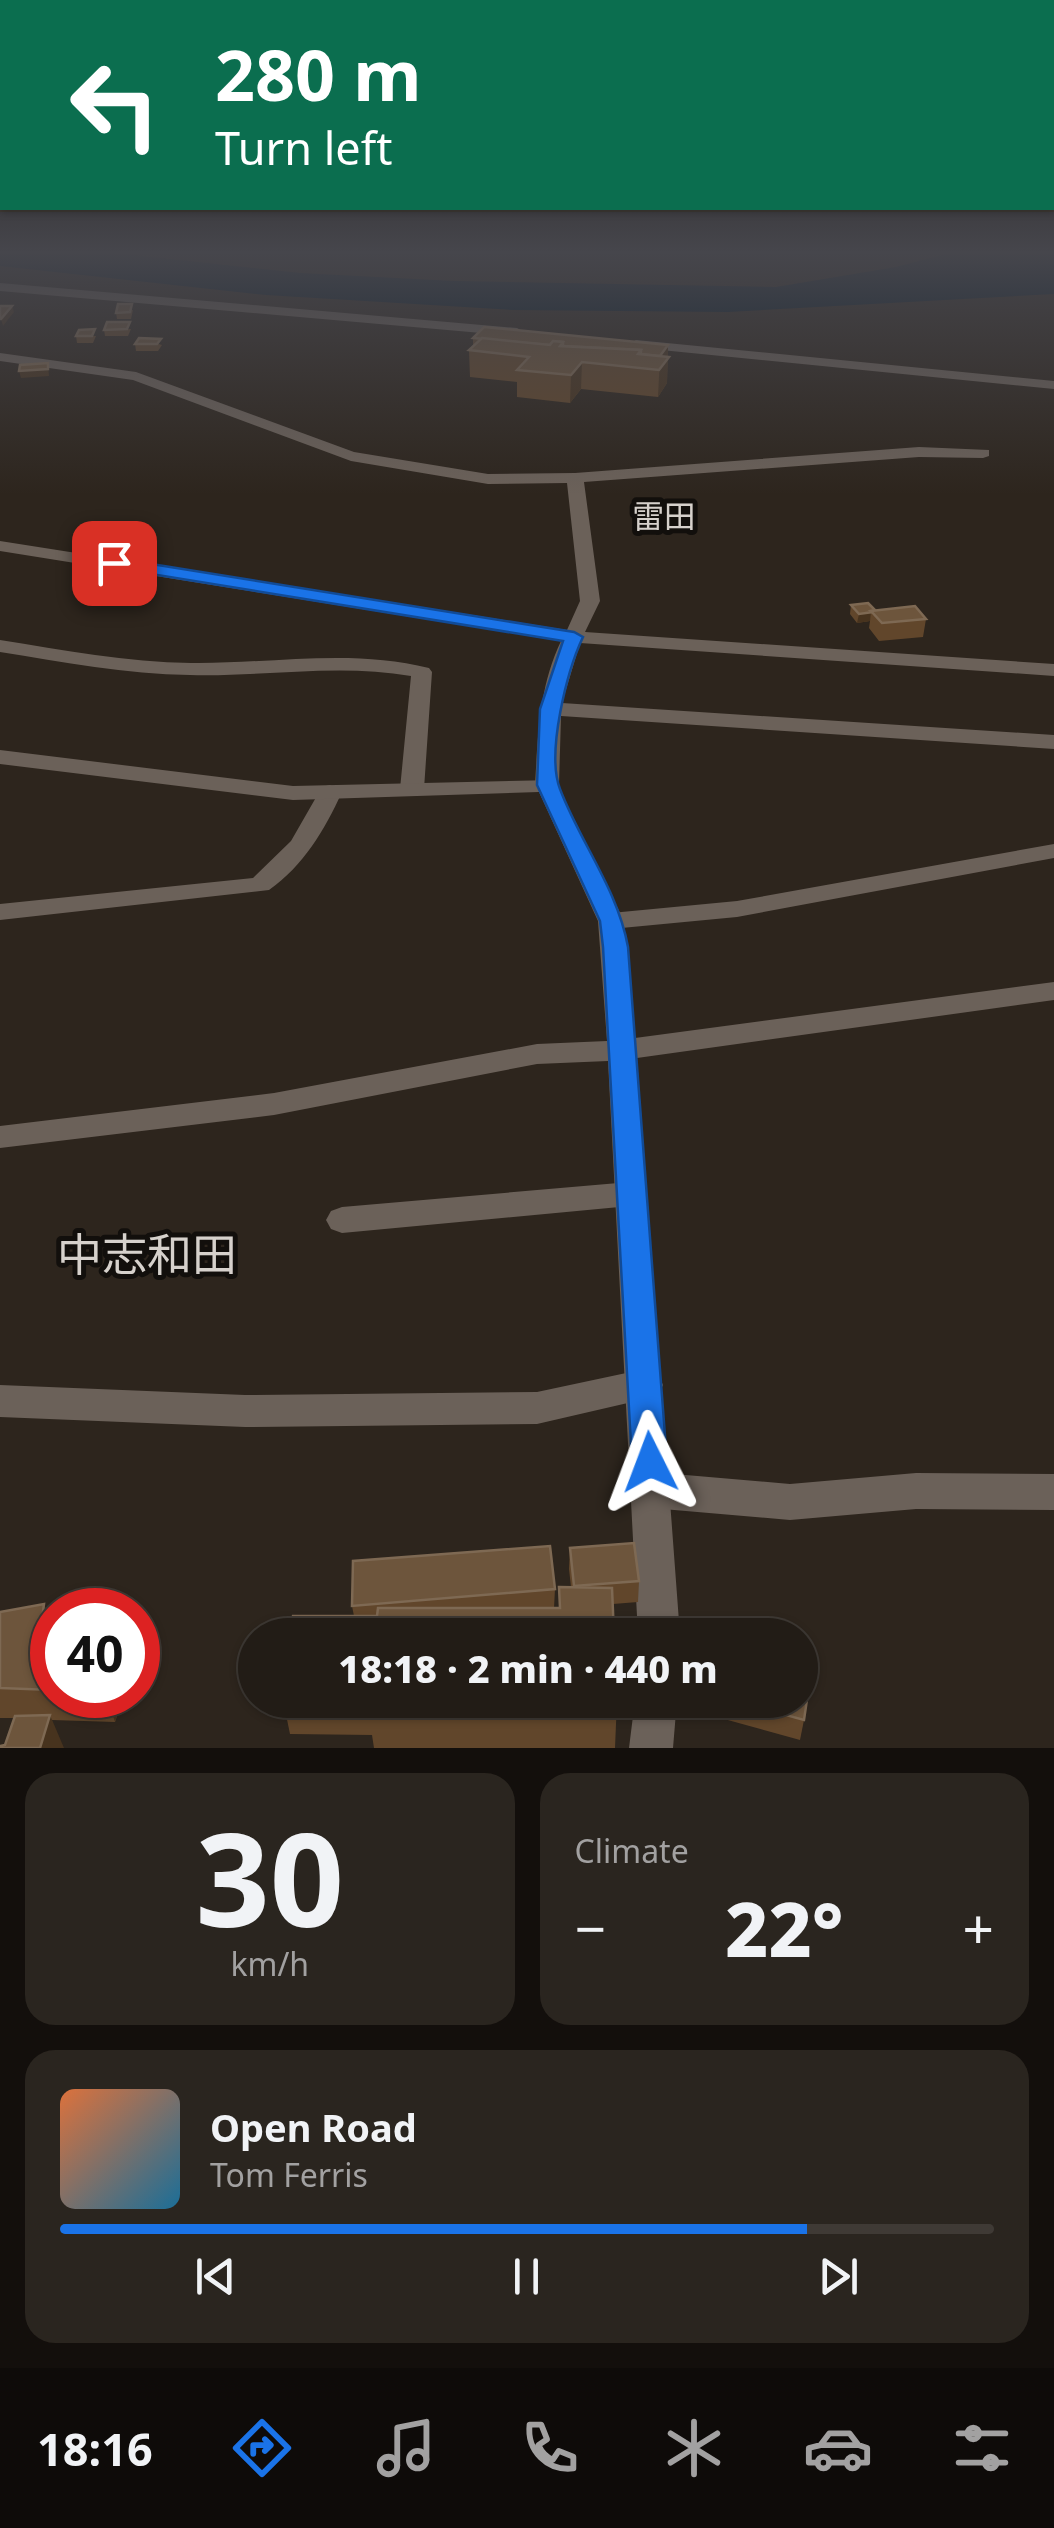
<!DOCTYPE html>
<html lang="en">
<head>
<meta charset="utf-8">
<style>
  :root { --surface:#221c16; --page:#2a251f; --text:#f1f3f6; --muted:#a2a1a1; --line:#3f3a35; --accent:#1a73e8 }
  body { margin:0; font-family:"Noto Sans","Noto Sans JP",sans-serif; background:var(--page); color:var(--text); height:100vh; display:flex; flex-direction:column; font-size:38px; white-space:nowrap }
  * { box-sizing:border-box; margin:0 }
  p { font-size:32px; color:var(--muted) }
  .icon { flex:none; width:55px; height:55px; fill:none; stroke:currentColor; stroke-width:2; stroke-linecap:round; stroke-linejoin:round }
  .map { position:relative; height:1748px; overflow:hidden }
  .panel { display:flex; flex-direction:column; gap:25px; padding:25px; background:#130f0c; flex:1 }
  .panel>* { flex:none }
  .top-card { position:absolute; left:0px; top:0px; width:1055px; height:210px; box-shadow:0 2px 8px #0004,0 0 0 2px var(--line); background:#0b6e4f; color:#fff; overflow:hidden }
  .speed { position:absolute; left:30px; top:1588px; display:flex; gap:20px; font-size:50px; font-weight:700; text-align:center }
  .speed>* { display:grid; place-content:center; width:130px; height:130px; border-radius:50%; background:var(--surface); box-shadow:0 2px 8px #0004,0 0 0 2px var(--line); line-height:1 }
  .speed .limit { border:15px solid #d22; background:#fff; color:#111 }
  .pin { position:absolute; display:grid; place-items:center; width:85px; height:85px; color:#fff; margin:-42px; border-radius:20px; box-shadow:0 5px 15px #0006 }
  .me { position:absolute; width:110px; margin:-55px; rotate:357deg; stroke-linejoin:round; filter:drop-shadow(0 0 8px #0008) }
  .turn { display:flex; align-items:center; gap:35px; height:210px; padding:0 50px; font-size:45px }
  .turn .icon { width:130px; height:130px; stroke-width:2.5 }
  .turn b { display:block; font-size:70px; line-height:85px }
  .big { font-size:75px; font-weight:800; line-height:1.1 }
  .panel .widget { flex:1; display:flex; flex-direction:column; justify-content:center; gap:15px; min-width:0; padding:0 35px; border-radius:30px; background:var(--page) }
  .panel .dial { align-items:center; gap:0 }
  .dial b { font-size:130px; line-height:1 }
  .song { display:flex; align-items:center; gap:30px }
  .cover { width:120px; height:120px; border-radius:15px; background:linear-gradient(135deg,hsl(20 70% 55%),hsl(200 70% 35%)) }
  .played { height:10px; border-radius:5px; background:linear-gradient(90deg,var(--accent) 80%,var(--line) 80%) }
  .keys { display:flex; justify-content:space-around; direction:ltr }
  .heat { display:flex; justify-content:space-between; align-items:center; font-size:55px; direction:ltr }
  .panel .tiles { flex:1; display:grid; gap:25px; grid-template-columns:1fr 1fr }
  .widget:last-child { grid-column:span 2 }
  .trip { position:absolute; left:238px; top:1618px; width:580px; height:100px; border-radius:50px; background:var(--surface); box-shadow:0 2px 8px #0004,0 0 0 2px var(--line); font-weight:800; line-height:100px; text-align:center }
  .menu { display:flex; height:160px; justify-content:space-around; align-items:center; background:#0e0b09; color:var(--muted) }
  .menu .icon { width:70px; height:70px }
  .menu .current { color:var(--accent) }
  .menu b { font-size:45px; color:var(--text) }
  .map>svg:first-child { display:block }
  .water { fill:#001627 }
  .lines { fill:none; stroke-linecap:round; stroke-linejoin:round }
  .minor { fill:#6b6159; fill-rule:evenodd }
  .tertiary { fill:#6b6159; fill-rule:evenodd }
  .wall { fill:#61462b }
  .shaded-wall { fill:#47331e }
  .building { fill:#6d553c; stroke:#7e6953; stroke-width:2.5 }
  .route { fill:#1a73e8; stroke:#114b97; stroke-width:2.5 }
  .labels { text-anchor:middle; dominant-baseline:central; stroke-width:10; stroke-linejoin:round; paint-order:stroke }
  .far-quarter-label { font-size:32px; fill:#d6d1cc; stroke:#120f0c }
  .near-quarter-label { font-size:45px; fill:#d6d1cc; stroke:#120f0c }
</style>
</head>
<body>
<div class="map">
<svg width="1054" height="1748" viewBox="0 0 1054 1748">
  <rect width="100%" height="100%" fill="#2d251d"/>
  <path class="water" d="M0,250h86l214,23 154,8 322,6 120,-20 65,-17h93v44l-326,18 -214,-2 -248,-15 -266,-29z"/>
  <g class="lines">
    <g class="minor">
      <path d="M0,283l517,45 7,4 -7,4 -517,-45z"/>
      <path d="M636,340l418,41v8l-423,-42 -2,-3z"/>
      <path d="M0,353l136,19 218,80 134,22 87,-1 344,-26 70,3v6l-6,2 -64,-1 -335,25 16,119 -15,31 469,32v12l-474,-33 -18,60 492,32v14l-493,-33 -2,69 -4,5h-16l-4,-5c3,-50 4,-98 26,-144l-561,-90v-10l567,89 13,-29 -13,-118 -79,1 -137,-23 -218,-81 -133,-19z"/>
      <path d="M0,640c63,10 127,22 191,23 80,1 160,-15 238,5l3,4 -8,117 -12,7 -12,-7 11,-113c-73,-13 -147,1 -221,-1 -64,-1 -127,-13 -190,-23z"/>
      <path d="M330,785l12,7c-18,39 -38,73 -73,98l-269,30v-16l253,-26 38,-37 31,-54z"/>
      <path d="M1054,844v14l-317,59 -126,12 -13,-8 13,-8 126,-12z"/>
      <path d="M630,1182l11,3 5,9 -5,9 -11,3 -288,27 -11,-4 -5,-9 5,-9 11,-4z"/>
      <path d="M645,1369l13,5 5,11 -5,11 -121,28 -292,3 -245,-10v-32l245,10 292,-3z"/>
      <path d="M651,1472l139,12 126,-11 138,1v36l-138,-1 -126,11 -139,-12 -14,-5 -5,-13 5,-13z"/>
    </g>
    <g class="tertiary">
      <path d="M0,750l293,36 262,-6 69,141 11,117 419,-56v18l-417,58 43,577h-42l-30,-574 -71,3 -263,51 -274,33v-22l274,-33 263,-49 70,-3 -9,-120 -59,-129 -246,8 -293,-36z"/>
      <path d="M635,1700h42l-4,48h-44z"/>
    </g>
  </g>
  <g class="wall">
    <path d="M133,310l-2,9h-14l-1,-6z"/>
    <path d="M131,329l-3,7h-23l-1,-6z"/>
    <path d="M76,336h20l-3,7h-16z"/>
    <path d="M139,338l23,7 -4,6h-22l-1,-7z"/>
    <path d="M473,338l195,7 -1,38 -9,14 -77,-8 -11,14 -53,-6v-15l-47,-5 -1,-27 4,-3z"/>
    <path d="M851,605l75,14 -3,18 -44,4 -10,-13 1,-7 -13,2 -7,-9z"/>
    <path d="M570,1548l69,33 -1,21 -25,2 1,31 -260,-19 -2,-10 203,-17 -1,19h5v-21h12l-2,-18z"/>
    <path d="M44,1604l8,22v69h72l-9,27 -63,-2 -47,25 9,-27h-14v-106z"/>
    <path d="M283,1700h334l-2,48h-241l-2,-13 -82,-1z"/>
    <path d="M708,1700h92l4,20 -4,20 -94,-26z"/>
  </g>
  <g class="shaded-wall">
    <path d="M12,306l2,6 -11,14 -2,-7z"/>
    <path d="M668,345l-1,38 -9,14 2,-40z"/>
    <path d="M582,362l-1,27 -11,14 1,-28z"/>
    <path d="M48,363l1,13 -28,2 -2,-7z"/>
    <path d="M871,612l-1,9 -13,2 2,-9z"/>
    <path d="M44,1604l8,23 -11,-1z"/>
    <path d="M106,1695h18l-9,27z"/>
    <path d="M50,1715l14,33h-24z"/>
  </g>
  <g class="building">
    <path d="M118,304h14l-2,8 -14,1z"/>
    <path d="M0,306h12l-11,13h-1z"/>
    <path d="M107,322h23l-3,7 -23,1z"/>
    <path d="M484,327l184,18 -8,11 -19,-2v-4l-78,-4v-4l-10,-1 -3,4 -77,-7z"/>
    <path d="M95,329l-3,7h-16l3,-6z"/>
    <path d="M139,338l22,1 -4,5h-22z"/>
    <path d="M482,338l68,7 3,-4 10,1 -3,4 81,4 -3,4 31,3 -10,13 -77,-8 -11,13 -54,-5 12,-13 -60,-7z"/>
    <path d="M48,363v6l-29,2 1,-6z"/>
    <path d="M868,603l7,7 -4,1 2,1 -14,2 -8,-9z"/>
    <path d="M915,606l11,13 -44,4 -11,-12z"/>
    <path d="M634,1543l5,38 -65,5 -4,-38z"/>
    <path d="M550,1546l5,43 -203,17 1,-45z"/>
    <path d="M559,1587l53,1 2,47h-324l3,-19h84l1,-8h182z"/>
    <path d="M44,1604l-3,22h11v64l-52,-2v-76z"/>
    <path d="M721,1627l29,8h-30z"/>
    <path d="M800,1648l14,4 -10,68 -73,-20h69z"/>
    <path d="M370,1700h247v14l-248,-2z"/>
    <path d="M50,1715l-10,33h-40v-2l5,-1 10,-29z"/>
  </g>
  <linearGradient id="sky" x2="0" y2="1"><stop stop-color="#191410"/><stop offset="0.51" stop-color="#46464c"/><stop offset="1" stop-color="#46464c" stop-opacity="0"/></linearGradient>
  <rect width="1054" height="495" fill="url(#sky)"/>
  <path class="route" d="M114,558l460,74 9,5c-16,34 -37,116 -23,152 20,53 58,101 68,158l39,515 -5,11 -12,4 -13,-4 -5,-11 -29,-515 -3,-26 -63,-136 3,-76 23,-68 -455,-74v-8z"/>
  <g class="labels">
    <g class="far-quarter-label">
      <text x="664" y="515">雷田</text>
    </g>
    <g class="near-quarter-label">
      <text x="147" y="1253">中志和田</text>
    </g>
  </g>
</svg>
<div class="speed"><div class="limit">40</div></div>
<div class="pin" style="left:114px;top:563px;background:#d93025"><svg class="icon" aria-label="arrive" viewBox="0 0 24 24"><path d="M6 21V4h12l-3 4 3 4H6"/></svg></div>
<svg class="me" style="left:650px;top:1462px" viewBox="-20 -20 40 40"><path d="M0-17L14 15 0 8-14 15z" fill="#1a73e8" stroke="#fff" stroke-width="4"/></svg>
<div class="trip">18:18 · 2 min · 440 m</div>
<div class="top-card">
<div class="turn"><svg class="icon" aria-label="left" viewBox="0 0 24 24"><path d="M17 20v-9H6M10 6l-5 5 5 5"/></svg><div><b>280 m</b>Turn left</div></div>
</div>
</div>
<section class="panel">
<div class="tiles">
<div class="widget dial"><b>30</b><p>km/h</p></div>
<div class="widget"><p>Climate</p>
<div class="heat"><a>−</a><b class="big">22°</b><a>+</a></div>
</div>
<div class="widget">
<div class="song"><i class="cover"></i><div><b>Open Road</b><p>Tom Ferris</p></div></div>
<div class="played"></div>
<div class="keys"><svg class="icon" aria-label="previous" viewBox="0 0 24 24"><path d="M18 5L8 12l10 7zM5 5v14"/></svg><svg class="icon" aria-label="pause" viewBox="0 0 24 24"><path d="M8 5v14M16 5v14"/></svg><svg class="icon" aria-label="next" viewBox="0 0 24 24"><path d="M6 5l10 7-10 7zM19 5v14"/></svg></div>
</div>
</div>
</section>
<nav class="menu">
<b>18:16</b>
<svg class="icon current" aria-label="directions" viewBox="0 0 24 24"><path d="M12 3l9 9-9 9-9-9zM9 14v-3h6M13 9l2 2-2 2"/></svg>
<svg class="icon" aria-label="music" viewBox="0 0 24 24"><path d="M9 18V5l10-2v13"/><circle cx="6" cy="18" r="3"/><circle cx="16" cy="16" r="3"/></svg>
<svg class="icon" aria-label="phone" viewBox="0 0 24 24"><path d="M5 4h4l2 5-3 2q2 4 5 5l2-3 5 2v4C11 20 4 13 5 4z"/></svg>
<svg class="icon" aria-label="climate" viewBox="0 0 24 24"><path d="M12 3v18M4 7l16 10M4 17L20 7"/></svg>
<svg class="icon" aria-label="car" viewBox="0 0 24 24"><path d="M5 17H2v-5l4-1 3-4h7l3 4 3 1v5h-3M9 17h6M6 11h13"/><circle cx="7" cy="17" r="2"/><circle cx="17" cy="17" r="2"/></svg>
<svg class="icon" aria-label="filters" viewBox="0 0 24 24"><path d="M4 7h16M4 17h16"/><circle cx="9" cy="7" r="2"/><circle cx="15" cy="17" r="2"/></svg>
</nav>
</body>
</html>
